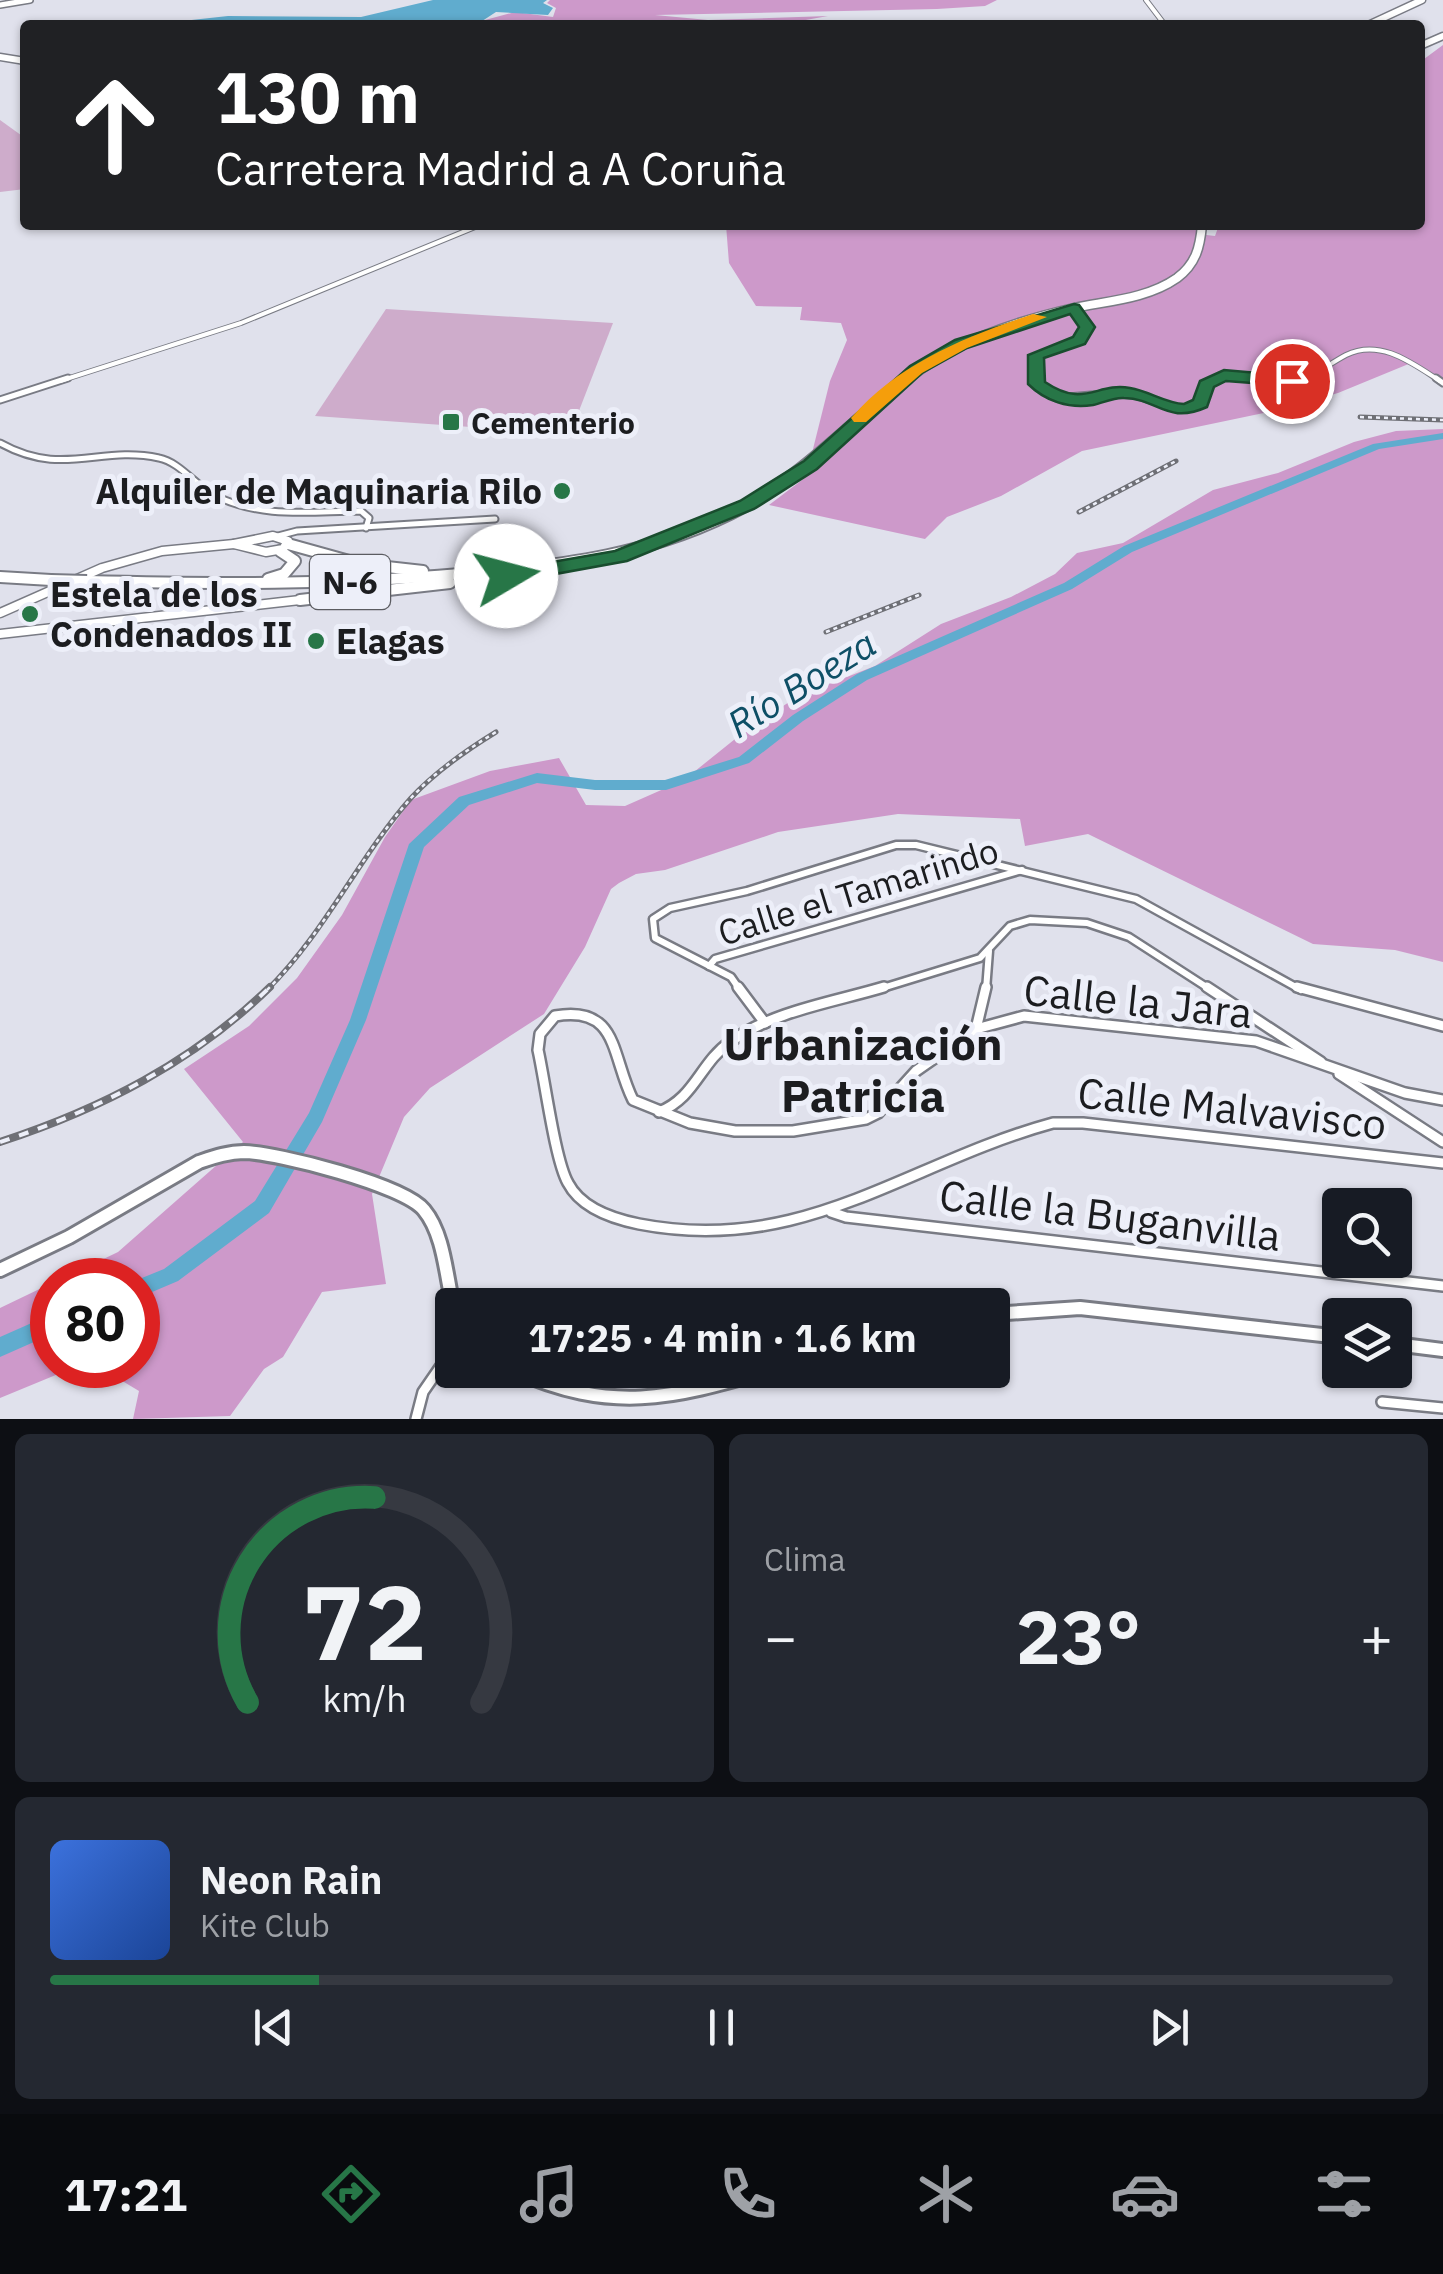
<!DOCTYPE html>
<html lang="es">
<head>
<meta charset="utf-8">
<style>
  :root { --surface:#171b24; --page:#242831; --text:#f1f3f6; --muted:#9ea1a6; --line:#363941; --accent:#277647 }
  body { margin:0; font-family:"IBM Plex Sans",sans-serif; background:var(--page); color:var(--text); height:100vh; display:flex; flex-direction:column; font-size:38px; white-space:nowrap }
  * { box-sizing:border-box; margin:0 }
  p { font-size:32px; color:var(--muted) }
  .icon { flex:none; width:55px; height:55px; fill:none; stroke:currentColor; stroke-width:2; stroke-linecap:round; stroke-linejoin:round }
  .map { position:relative; height:1419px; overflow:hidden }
  .sheet { display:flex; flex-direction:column; gap:15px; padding:15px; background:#0d0f14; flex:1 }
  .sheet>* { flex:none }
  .top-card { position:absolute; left:20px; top:20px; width:1405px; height:210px; border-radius:10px; box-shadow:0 2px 8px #0004; background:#202124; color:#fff; overflow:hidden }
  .buttons { position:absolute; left:1322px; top:1188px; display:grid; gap:20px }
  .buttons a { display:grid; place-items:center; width:90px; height:90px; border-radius:10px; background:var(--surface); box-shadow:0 2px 8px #0004; font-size:50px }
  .speed { position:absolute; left:30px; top:1258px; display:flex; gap:20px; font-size:50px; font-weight:700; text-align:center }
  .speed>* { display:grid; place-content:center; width:130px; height:130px; border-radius:50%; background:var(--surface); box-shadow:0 2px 8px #0004; line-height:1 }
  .speed .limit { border:15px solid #d22; background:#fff; color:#111 }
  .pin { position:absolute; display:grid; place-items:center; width:85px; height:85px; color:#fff; margin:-42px; border:5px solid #fff; border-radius:50%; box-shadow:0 2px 10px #0007 }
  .me { position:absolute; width:110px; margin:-55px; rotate:82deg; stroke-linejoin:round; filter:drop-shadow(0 0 8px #0008) }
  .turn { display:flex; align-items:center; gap:35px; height:210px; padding:0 30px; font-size:45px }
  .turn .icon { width:130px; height:130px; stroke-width:2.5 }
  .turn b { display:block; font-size:70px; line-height:85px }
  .big { font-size:75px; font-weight:700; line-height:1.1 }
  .sheet .widget { flex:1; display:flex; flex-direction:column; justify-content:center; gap:15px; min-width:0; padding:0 35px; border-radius:15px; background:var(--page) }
  .sheet .dial { align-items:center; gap:0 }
  .dial svg { height:260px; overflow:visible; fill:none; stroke:var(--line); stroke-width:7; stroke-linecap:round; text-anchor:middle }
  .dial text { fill:var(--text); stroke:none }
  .song { display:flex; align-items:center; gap:30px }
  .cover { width:120px; height:120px; border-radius:15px; background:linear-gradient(135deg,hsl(220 70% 55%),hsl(220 70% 35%)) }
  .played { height:10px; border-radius:5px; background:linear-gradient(90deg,var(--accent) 20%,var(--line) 20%) }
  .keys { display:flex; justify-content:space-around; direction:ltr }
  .heat { display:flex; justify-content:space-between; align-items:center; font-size:55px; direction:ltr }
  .sheet .tiles { flex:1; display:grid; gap:15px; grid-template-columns:1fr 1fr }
  .widget:last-child { grid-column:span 2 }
  .trip { position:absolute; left:435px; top:1288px; width:575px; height:100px; border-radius:10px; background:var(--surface); box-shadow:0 2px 8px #0004; font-weight:700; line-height:100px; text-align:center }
  .tab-bar { display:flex; height:160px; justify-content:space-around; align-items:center; background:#090b0e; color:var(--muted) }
  .tab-bar .icon { width:70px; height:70px }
  .tab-bar .selected { color:var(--accent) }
  .tab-bar b { font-size:45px; color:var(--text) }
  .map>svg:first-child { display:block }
  .green { fill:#ceaccb }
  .forest { fill:#cd99ca }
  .water { fill:#60acce }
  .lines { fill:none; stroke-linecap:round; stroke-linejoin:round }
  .river { fill:#60acce; fill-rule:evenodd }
  .street-far3-casing { stroke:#797b84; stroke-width:6 }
  .street-far2-casing { stroke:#797b84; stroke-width:9 }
  .street-far1-casing { stroke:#797b84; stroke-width:11 }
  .street-casing { stroke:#797b84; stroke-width:14 }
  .secondary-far2-casing { stroke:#797b84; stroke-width:8 }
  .secondary-far1-casing { stroke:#797b84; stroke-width:11 }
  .secondary-casing { stroke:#797b84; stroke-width:18 }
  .highway-far2-casing { stroke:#797b84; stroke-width:9 }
  .highway-far1-casing { stroke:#797b84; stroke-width:11 }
  .highway-casing { stroke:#797b84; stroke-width:14 }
  .street-far3 { stroke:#fff; stroke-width:4 }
  .street-far2 { stroke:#fff; stroke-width:5 }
  .street-far1 { stroke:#fff; stroke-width:6 }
  .street { stroke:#fff; stroke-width:9 }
  .secondary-far2 { stroke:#fff; stroke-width:5 }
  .secondary-far1 { stroke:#fff; stroke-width:8 }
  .secondary { stroke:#fff; stroke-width:12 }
  .highway-far2 { stroke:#fff; stroke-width:6 }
  .highway-far1 { stroke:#fff; stroke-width:8 }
  .highway { stroke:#fff; stroke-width:10 }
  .rail-far1-casing { stroke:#6e6f75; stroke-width:5 }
  .rail-casing { stroke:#6e6f75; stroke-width:8 }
  .rail-far1 { stroke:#edeff9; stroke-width:2.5; stroke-dasharray:4; stroke-linecap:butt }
  .rail { stroke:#edeff9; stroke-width:4; stroke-dasharray:10; stroke-linecap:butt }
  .highway-bridge-casing { stroke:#797b84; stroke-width:14; stroke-linecap:butt }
  .highway-bridge { stroke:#fff; stroke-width:10 }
  .route { fill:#277647; stroke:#194d2e; stroke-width:2.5 }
  .slow { fill:#f59e0b }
  .poi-dot { fill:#277647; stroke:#edeff9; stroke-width:4 }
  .labels { text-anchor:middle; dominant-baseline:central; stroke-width:10; stroke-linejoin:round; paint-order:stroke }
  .far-poi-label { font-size:30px; font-weight:bold; fill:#1c1d20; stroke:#edeff9; text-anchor:start }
  .shield { fill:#edeff9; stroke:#5b5c61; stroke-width:2.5 }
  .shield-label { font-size:32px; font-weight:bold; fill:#1c1d20 }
  .poi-label { font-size:35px; font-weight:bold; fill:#1c1d20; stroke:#edeff9; text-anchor:start }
  .street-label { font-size:35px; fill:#1c1d20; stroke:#edeff9 }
  .water-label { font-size:38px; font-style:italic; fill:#0e4f66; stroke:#edeff9 }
  .near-street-label { font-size:42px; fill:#1c1d20; stroke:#edeff9 }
  .near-neighbourhood-label { font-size:45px; font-weight:bold; fill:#1c1d20; stroke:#edeff9 }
</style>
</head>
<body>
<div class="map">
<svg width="1443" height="1419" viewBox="0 0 1443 1419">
  <rect width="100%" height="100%" fill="#e0e1ec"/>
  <g class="green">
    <path d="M0,120l25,18v51l-25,3z"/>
    <path d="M386,309l227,14 -43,111 -255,-18z"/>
  </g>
  <g class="forest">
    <path d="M550,0h447l-12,6 -48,3 -282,6 53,5 120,-4 -28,5 -94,1 18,3 -250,-2 41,-11 38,5 3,-9 -9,-5z"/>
    <path d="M1443,45v337l-32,-19 -73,30 -60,17 -196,41 -81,45 -54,21 -22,22 -156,-34 37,-28 24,-96 17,-41 -6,-17 -41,-3 2,-13 -46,-1 -27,-43 -3,-38h467l5,9 17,2 4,-11h201v-163z"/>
    <path d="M1443,429v533l-48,-12 -82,-6 -225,-110 -63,12 -5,-27 -122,-5 -120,18 -113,38 -29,4 -17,9 -8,6 -26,58 -41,67 -114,74 -26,29 -32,77 14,90 -64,8 -39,65 -19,12 -34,47 -97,3 6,-28 -20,-12 -2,-14h21v-85h-78l58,-28 125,-110 -59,-73 65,-43 48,-48 45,-63 43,-78 26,-37 79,-29 69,-13 27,47 39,1 59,-26 56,-45 58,-39 77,-30 66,-42 70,-27 44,-23 22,-21 46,-10 90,-53 65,-17 76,-31 42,-11z"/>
    <path d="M52,1283v82h28l-80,33v-90z"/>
  </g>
  <path class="water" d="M433,0h114l-4,3 10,5 -5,7 -52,-3 -20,13h-330l82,-9 133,1z"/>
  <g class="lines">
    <g class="river">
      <path d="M1443,433v6l-64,10 -247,103 -60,37 -205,91 -64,41 -54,42 -83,27h-71l-58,-7 -68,22 -45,42 -58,173 -44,102 -53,91 -91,68 -40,17 -1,-18 27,-11 91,-68 54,-88 41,-93 59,-176 50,-47 78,-24 58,7h70l74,-23 54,-42 64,-41 207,-91 60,-37 249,-102z"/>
      <path d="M52,1314v20l-52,23v-20z"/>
    </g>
    <defs>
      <g id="street-far3">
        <path d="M1146,0l19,25"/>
        <path d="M60,381l181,-58 239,-98"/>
        <path d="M1036,381v-26l49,-18 2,-10 -13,-18"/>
        <path d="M1212,381l27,-5 34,5"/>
        <path d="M1297,381c18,-5 32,-17 49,-26 34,-17 66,8 94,26"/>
      </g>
      <g id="street-far2">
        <path d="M1036,378v6l20,14 70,-6 47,16h19l9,-5 5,-19 11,-6"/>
        <path d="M1258,378l26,4 22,-4"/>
        <path d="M1436,378l7,5"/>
        <path d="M0,400l68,-22"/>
        <path d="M0,443c63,35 99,2 159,15 21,4 38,29 57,38 47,23 95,15 145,15l8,7 -3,10"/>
        <path d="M278,536l19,-5 198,-12"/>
      </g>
      <g id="street-far1">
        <path d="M709,966l6,-7 307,-89"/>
        <path d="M740,990l-9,-13 -76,-39 -2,-19 17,-11 77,-17 149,-46h20l220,54 165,91"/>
        <path d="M876,990l104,-32 30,-32 20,-6 57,3 42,14 82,53"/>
        <path d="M986,990l3,-39"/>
      </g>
      <g id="street">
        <path d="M738,987l27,36"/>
        <path d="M1207,987l114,75"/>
        <path d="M1297,987l146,39"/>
        <path d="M976,1029l10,-42"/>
        <path d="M1339,1074l104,68"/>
        <path d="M1443,1100l-38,-7 -149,-52 -232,-25 -48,13 -60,42 -38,42 -12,6 -73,12h-58l-45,-8 -57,-23c-22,-44 -14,-95 -78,-84l-15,18 -2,16c7,31 17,110 30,133 13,25 46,36 71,41 165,32 267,-61 414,-101h30l360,40"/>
        <path d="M659,1112c36,-14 41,-49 71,-70 43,-31 104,-40 154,-55"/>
        <path d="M831,1212l15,5 597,69"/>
        <path d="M1382,1402l61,6"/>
        <path d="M416,1419l7,-27 29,-42"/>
      </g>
      <path id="secondary-far2" d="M0,5l30,-5"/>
      <g id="secondary-far1">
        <path d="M273,536l15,5 -5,8 -17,3 -32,-8z"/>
        <path d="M0,613l102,-45 60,-17 72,-7"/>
        <path d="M0,634l300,-34"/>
      </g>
      <g id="secondary">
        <path d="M0,1270l69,-33 130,-75c15,-5 29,-10 45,-10 34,1 160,33 180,58 20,24 22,66 29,95"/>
        <path d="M992,1314l88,-6 260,29"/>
        <path d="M1395,1344l48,6"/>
        <path d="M513,1370c99,44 157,29 257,0"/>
      </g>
      <g id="highway-far2">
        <path d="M1368,25l54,-25"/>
        <path d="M1420,46l23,-10"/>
        <path d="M0,57l25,4"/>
      </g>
      <path id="highway-far1" d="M905,381c49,-39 108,-59 169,-73 33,-7 73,-9 103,-30 19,-14 23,-31 25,-53"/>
      <g id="highway">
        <path d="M288,544l72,20 63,7"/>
        <path d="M0,577l51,3"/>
        <path d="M268,579l16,-5 11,-13 -15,-10"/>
        <path d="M87,581c125,3 249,4 373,-7 101,-8 196,-19 287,-69 60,-33 107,-85 161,-127"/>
        <path d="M300,600l150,-17"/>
      </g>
    </defs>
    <use href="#street-far3" class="street-far3-casing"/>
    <use href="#street-far2" class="street-far2-casing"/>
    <use href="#street-far1" class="street-far1-casing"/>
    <use href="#street" class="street-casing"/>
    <use href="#secondary-far2" class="secondary-far2-casing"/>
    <use href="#secondary-far1" class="secondary-far1-casing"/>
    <use href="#secondary" class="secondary-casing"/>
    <use href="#highway-far2" class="highway-far2-casing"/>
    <use href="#highway-far1" class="highway-far1-casing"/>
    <use href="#highway" class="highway-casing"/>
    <use href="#street-far3" class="street-far3"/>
    <use href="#street-far2" class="street-far2"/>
    <use href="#street-far1" class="street-far1"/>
    <use href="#street" class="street"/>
    <use href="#secondary-far2" class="secondary-far2"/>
    <use href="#secondary-far1" class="secondary-far1"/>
    <use href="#secondary" class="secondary"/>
    <use href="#highway-far2" class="highway-far2"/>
    <use href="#highway-far1" class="highway-far1"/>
    <use href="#highway" class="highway"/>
    <defs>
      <g id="rail-far1">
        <path d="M1360,417l83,3"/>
        <path d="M1079,512l97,-51"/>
        <path d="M826,632l93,-37"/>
        <path d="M267,990c58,-57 91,-132 144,-192 25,-27 54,-47 85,-66"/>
      </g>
      <path id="rail" d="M0,1142c101,-33 193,-80 270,-155"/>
    </defs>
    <use href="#rail-far1" class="rail-far1-casing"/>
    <use href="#rail" class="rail-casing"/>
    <use href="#rail-far1" class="rail-far1"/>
    <use href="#rail" class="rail"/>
    <defs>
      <path id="highway-bridge" d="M51,580l36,1"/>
    </defs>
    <use href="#highway-bridge" class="highway-bridge-casing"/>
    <use href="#highway-bridge" class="highway-bridge"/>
  </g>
  <path class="route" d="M1074,304l5,1 16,22 -10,17 -41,14 1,24c40,27 51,0 85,6 19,3 35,15 54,16l9,-4 7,-19 24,-11 68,6 8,5 -8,5 -66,-5 -12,6 -7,20c-40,18 -48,-8 -83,-9 -10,-1 -21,5 -31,7 -24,4 -48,-4 -65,-21v-29l45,-18 6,-10 -9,-13 -103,34 -45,25 -105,96 -63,40 -127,52 -121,22 -10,-7 10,-6 109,-19 125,-50 64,-40 106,-95 45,-26z"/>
  <path class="slow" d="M1033,314l14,3 -80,31 -45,25 -56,49h-12l-3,-4c49,-56 114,-81 182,-104z"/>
  <g class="poi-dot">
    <rect x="441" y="412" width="20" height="20" rx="5"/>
    <circle cx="562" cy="491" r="10"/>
    <circle cx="30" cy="614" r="10"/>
    <circle cx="316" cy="641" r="10"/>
  </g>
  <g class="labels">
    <g class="far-poi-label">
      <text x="471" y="422">Cementerio</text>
    </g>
    <rect class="shield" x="310" y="555" width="80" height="54" rx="8"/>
    <g class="shield-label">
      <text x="350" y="582">N-6</text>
    </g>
    <g class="poi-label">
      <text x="542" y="491" text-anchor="end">Alquiler de Maquinaria Rilo</text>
      <text x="50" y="594">Estela de los<tspan x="50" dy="40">Condenados II</tspan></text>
      <text x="336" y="641">Elagas</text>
    </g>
    <g class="street-label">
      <text transform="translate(858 891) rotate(-17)">Calle el Tamarindo</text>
    </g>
    <g class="water-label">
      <text transform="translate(801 683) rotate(-32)">Río Boeza</text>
    </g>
    <g class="near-street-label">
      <text transform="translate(1138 1001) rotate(6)">Calle la Jara</text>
      <text transform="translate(1232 1108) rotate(6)">Calle Malvavisco</text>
      <text transform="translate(1110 1215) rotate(7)">Calle la Buganvilla</text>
    </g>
    <g class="near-neighbourhood-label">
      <text x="863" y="1043">Urbanización<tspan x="863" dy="52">Patricia</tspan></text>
    </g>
  </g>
</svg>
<div class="buttons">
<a><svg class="icon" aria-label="search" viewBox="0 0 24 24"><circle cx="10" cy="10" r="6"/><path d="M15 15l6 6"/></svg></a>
<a><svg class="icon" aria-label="layers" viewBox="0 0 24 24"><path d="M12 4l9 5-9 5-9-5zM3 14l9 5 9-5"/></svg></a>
</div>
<div class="speed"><div class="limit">80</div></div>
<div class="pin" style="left:1292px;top:381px;background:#d93025"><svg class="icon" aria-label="arrive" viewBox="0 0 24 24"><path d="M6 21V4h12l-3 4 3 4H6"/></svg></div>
<svg class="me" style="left:506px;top:576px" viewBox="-20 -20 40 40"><circle r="19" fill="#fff"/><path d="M0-13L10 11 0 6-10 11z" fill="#277647"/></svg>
<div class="trip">17:25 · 4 min · 1.6 km</div>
<div class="top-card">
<div class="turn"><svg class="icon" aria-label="ahead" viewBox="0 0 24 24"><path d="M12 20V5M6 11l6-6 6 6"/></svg><div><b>130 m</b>Carretera Madrid a A Coruña</div></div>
</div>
</div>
<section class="sheet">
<div class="tiles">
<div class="widget dial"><svg viewBox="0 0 100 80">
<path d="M14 69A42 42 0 1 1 86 69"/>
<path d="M14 69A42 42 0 0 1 53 6" stroke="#277647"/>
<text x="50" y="56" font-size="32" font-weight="700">72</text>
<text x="50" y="72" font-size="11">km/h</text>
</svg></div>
<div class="widget"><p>Clima</p>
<div class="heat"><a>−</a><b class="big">23°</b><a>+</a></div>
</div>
<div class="widget">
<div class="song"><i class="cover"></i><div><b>Neon Rain</b><p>Kite Club</p></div></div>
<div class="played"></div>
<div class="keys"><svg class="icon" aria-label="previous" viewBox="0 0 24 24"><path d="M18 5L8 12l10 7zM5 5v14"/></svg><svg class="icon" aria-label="pause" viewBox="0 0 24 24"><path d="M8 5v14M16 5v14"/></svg><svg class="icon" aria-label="next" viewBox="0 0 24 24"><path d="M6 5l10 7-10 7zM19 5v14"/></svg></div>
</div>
</div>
</section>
<nav class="tab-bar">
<b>17:21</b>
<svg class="icon selected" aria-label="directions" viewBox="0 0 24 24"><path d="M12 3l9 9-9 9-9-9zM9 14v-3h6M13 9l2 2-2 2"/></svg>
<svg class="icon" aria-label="music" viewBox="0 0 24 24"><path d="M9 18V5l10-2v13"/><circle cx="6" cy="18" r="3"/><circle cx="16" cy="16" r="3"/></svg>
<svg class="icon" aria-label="phone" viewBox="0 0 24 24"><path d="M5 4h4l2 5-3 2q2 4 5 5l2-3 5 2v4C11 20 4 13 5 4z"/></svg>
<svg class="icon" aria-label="climate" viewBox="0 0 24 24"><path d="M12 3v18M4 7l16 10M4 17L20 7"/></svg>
<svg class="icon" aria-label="car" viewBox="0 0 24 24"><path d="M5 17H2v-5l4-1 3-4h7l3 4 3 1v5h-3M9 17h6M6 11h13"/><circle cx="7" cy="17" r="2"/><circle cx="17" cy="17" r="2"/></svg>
<svg class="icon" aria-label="filters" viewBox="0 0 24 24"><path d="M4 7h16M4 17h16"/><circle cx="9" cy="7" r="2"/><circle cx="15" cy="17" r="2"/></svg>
</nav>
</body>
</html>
